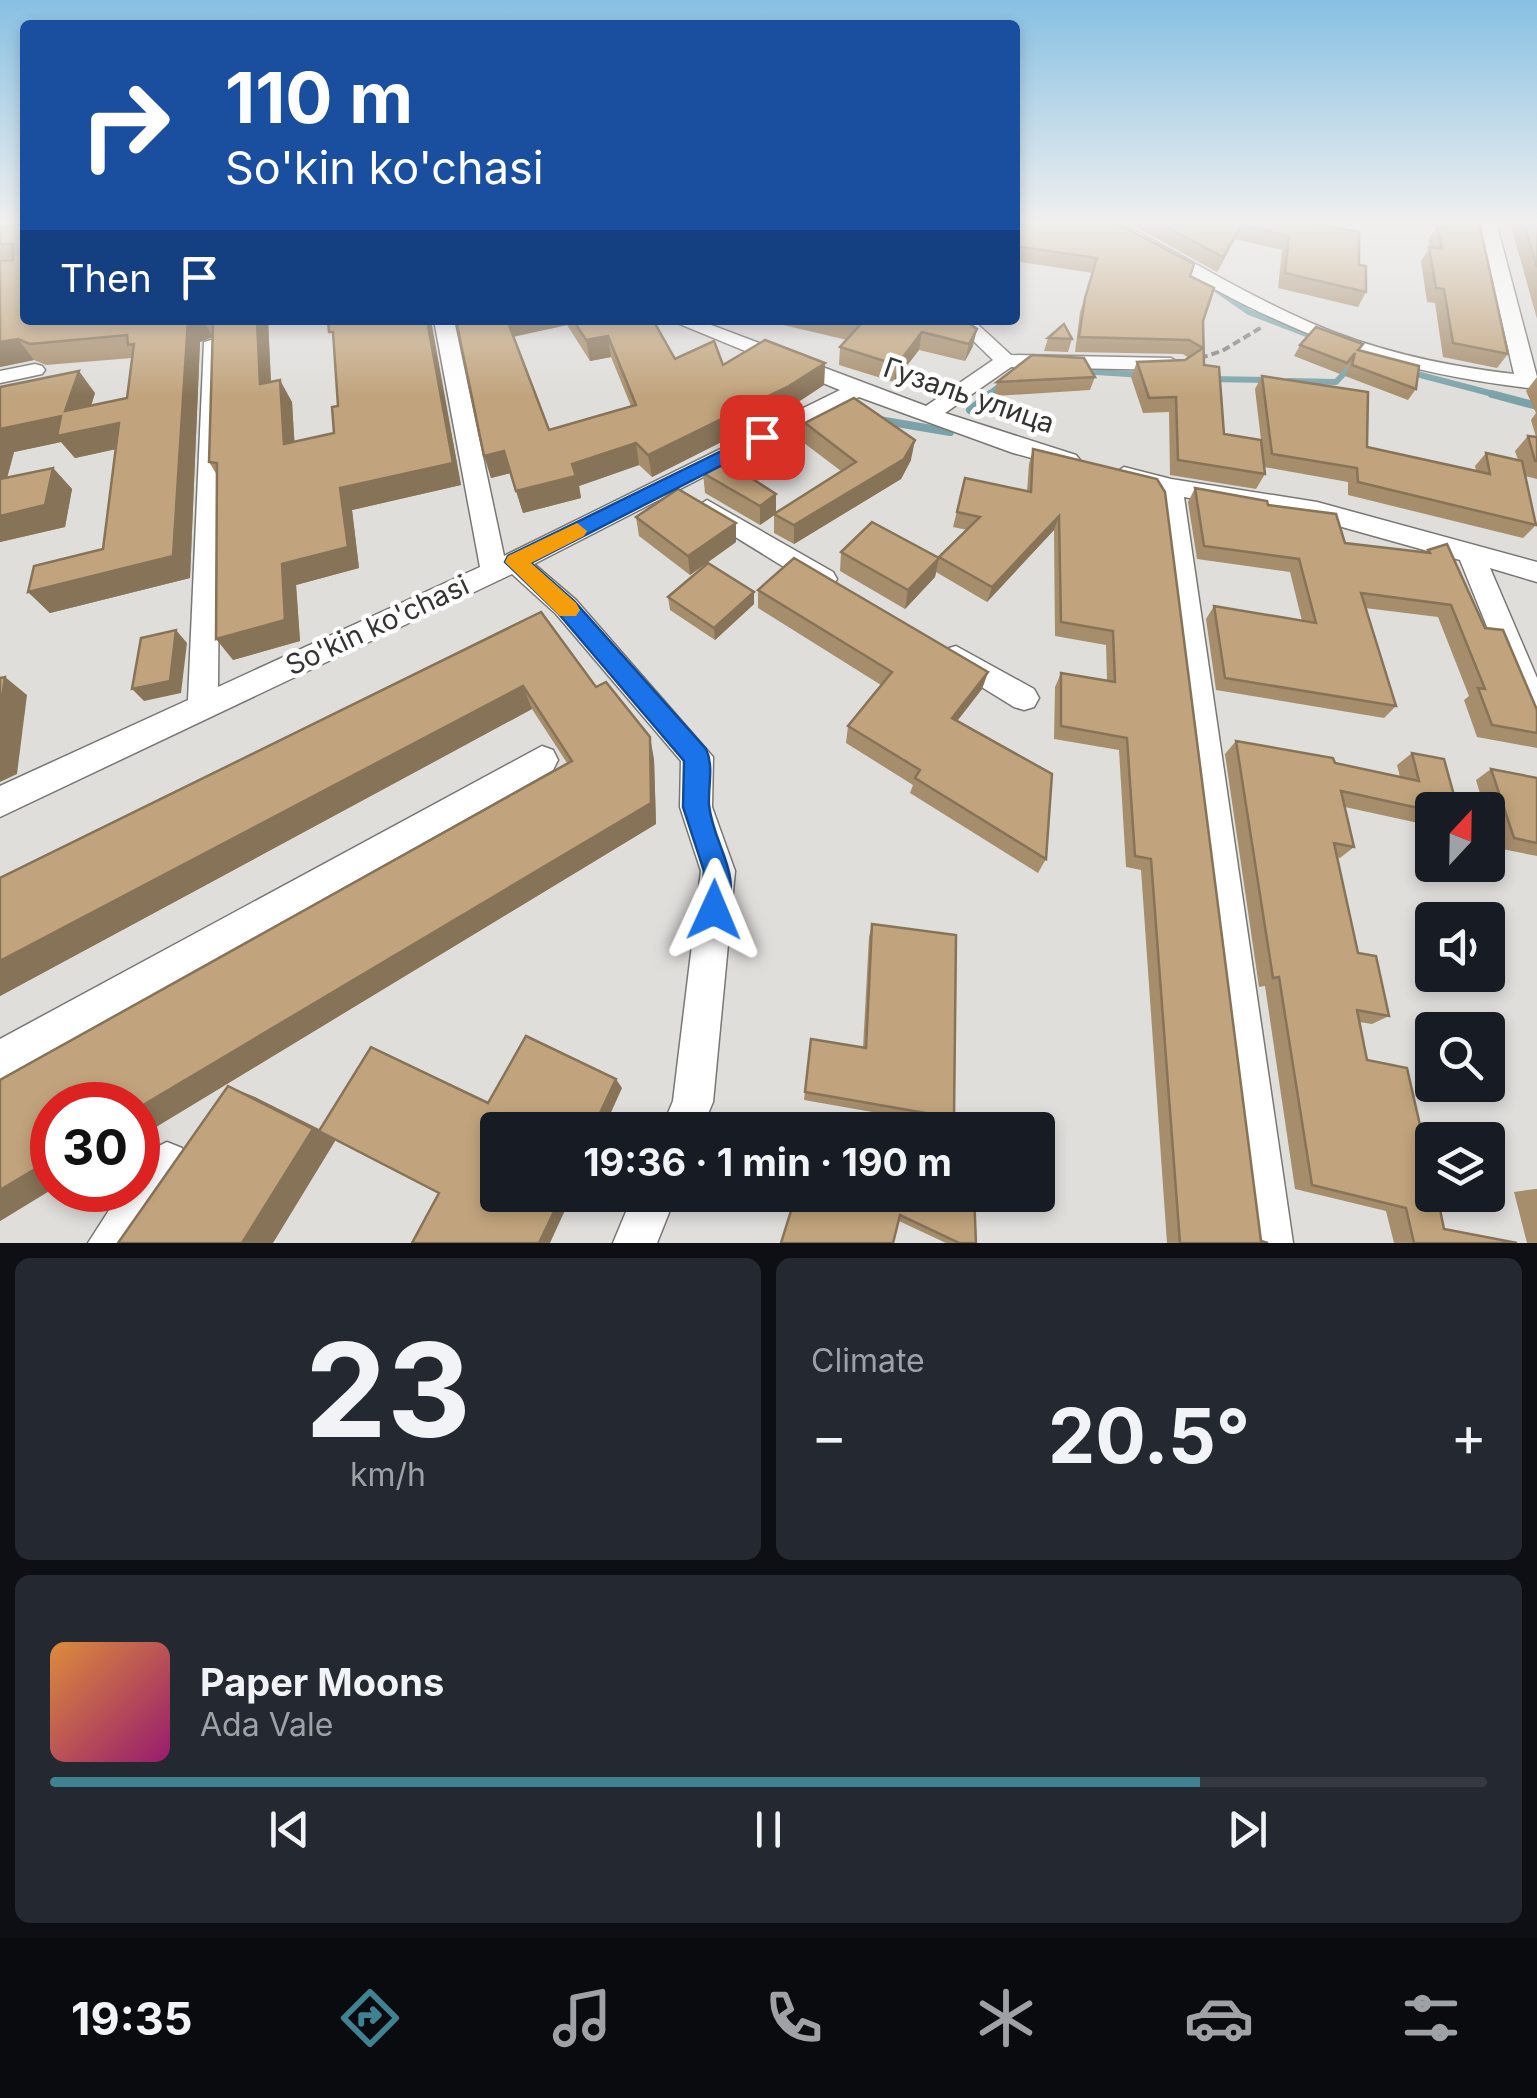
<!DOCTYPE html>
<html lang="en">
<head>
<meta charset="utf-8">
<style>
  :root { --surface:#171b24; --page:#242831; --text:#f1f3f6; --muted:#9ea1a6; --line:#363941; --accent:#3f8392 }
  body { margin:0; font-family:Inter,sans-serif; background:var(--page); color:var(--text); height:100vh; display:flex; flex-direction:column; font-size:38px; white-space:nowrap }
  * { box-sizing:border-box; margin:0 }
  p { font-size:32px; color:var(--muted) }
  .icon { flex:none; width:55px; height:55px; fill:none; stroke:currentColor; stroke-width:2; stroke-linecap:round; stroke-linejoin:round }
  .map { position:relative; height:1243px; overflow:hidden }
  .drawer { display:flex; flex-direction:column; gap:15px; padding:15px; background:#0d0f14; flex:1 }
  .drawer>* { flex:none }
  .top-card { position:absolute; left:20px; top:20px; width:1000px; height:305px; border-radius:10px; box-shadow:0 5px 15px #0003; background:#1a4fa0; color:#fff; overflow:hidden }
  .needle { width:65px; rotate:22deg }
  .fabs { position:absolute; left:1415px; top:792px; display:grid; gap:20px }
  .fabs a { display:grid; place-items:center; width:90px; height:90px; border-radius:10px; background:var(--surface); box-shadow:0 5px 15px #0003; font-size:50px }
  .speed { position:absolute; left:30px; top:1082px; display:flex; gap:20px; font-size:50px; font-weight:700; text-align:center }
  .speed>* { display:grid; place-content:center; width:130px; height:130px; border-radius:50%; background:var(--surface); box-shadow:0 5px 15px #0003; line-height:1 }
  .speed .limit { border:15px solid #d22; background:#fff; color:#111 }
  .pin { position:absolute; display:grid; place-items:center; width:85px; height:85px; color:#fff; margin:-42px; border-radius:20px; box-shadow:0 5px 15px #0006 }
  .me { position:absolute; width:110px; margin:-55px; rotate:1deg; stroke-linejoin:round; filter:drop-shadow(0 0 8px #0008) }
  .turn { display:flex; align-items:center; gap:35px; height:210px; padding:0 40px; font-size:45px }
  .turn .icon { width:130px; height:130px; stroke-width:2.5 }
  .turn b { display:block; font-size:70px; line-height:85px }
  .then { display:flex; align-items:center; height:95px; padding:0 40px; background:#0003; gap:20px; font-size:38px }
  .big { font-size:75px; font-weight:700; line-height:1.1 }
  .drawer .widget { flex:1; display:flex; flex-direction:column; justify-content:center; gap:15px; min-width:0; padding:0 35px; border-radius:15px; background:var(--page) }
  .drawer .dial { align-items:center; gap:0 }
  .dial b { font-size:130px; line-height:1 }
  .song { display:flex; align-items:center; gap:30px }
  .cover { width:120px; height:120px; border-radius:15px; background:linear-gradient(135deg,hsl(30 70% 55%),hsl(320 70% 35%)) }
  .played { height:10px; border-radius:5px; background:linear-gradient(90deg,var(--accent) 80%,var(--line) 80%) }
  .keys { display:flex; justify-content:space-around; direction:ltr }
  .heat { display:flex; justify-content:space-between; align-items:center; font-size:55px; direction:ltr }
  .drawer .tiles { flex:1; display:grid; gap:15px; grid-template-columns:1fr 1fr }
  .widget:last-child { grid-column:span 2 }
  .trip { position:absolute; left:480px; top:1112px; width:575px; height:100px; border-radius:10px; background:var(--surface); box-shadow:0 5px 15px #0003; font-weight:700; line-height:100px; text-align:center }
  .dock { display:flex; height:160px; justify-content:space-around; align-items:center; background:#090b0e; color:var(--muted) }
  .dock .icon { width:70px; height:70px }
  .dock .selected { color:var(--accent) }
  .dock b { font-size:45px; color:var(--text) }
  .map>svg:first-child { display:block }
  .lines { fill:none; stroke-linecap:round; stroke-linejoin:round }
  .stream-far1 { stroke:#7aa3a9; stroke-width:6 }
  .stream { stroke:#7aa3a9; stroke-width:8 }
  .street-casing { stroke:#787774; stroke-width:3 }
  .path { stroke:#848381; stroke-width:4; stroke-dasharray:8 4; stroke-linecap:butt }
  .street { fill:#fff; fill-rule:evenodd }
  .wall { fill:#a68d6c; fill-rule:evenodd }
  .shaded-wall { fill:#877358 }
  .building { fill:#c1a47d; stroke:#877358; stroke-width:2.5 }
  .route { fill:#1a73e8; stroke:#114b97; stroke-width:2.5 }
  .slow { fill:#f59e0b }
  .labels { text-anchor:middle; dominant-baseline:central; stroke-width:9; stroke-linejoin:round; paint-order:stroke }
  .street-label { font-size:28px; fill:#353433; stroke:#fff }
</style>
</head>
<body>
<div class="map">
<svg width="1537" height="1243" viewBox="0 0 1537 1243">
  <rect width="100%" height="100%" fill="#e0dedb"/>
  <g class="lines">
    <g class="stream-far1">
      <path d="M1210,285l39,27 68,26"/>
      <path d="M1080,371l64,4"/>
      <path d="M1409,372l92,24"/>
      <path d="M1209,379l60,1"/>
      <path d="M1289,381l47,1 15,-16"/>
      <path d="M987,396l15,-12"/>
    </g>
    <g class="stream">
      <path d="M1492,394l45,12"/>
      <path d="M970,410l20,-16"/>
      <path d="M879,420l71,12"/>
      <path d="M729,476l84,-44"/>
    </g>
    <defs>
      <g id="street">
        <path d="M1096,222h22c65,33 126,72 193,101 64,28 133,43 203,51l-35,-152h17l41,155v12c-145,-16 -235,-50 -361,-121 -25,-15 -59,-27 -80,-46z"/>
        <path d="M434,320h20l50,236 336,-166 -170,-70h28l228,86 67,-46 -41,-40h21l38,35 160,3 10,6 -10,6 -160,-3 -66,46 131,42 4,5 -4,5 -8,3 -55,-15 -154,-56 -325,167 42,36 137,157 -1,50 23,64 -22,231 -12,28h-40l12,-29 28,-230 -21,-64 1,-46 -125,-147 -44,-40 -512,243v-31l188,-86 16,-358 7,-2 10,6 -3,341 262,-120z"/>
        <path d="M35,364l7,2 3,4 -3,4 -42,9v-12z"/>
        <path d="M1124,467l47,12 146,23 220,60v20l-47,-14 47,110v48l-11,-4 -4,-9 -62,-153 -143,-40 -133,-23 109,746h-44l-89,-751 -44,-11 -4,-6z"/>
        <path d="M707,500l126,72 4,7 -4,7h-18l-117,-72 -3,-6z"/>
        <path d="M956,646l78,43 5,9 -5,9 -10,3 -10,-3 -68,-42 -4,-8 4,-8z"/>
        <path d="M542,746l11,4 5,10 -5,10 -553,310v-41z"/>
        <path d="M167,1142l15,6 6,15 -52,80h-48l34,-53h16c0,-24 6,-38 29,-48z"/>
        <path d="M633,1195h43l-19,48h-44z"/>
      </g>
    </defs>
    <use href="#street" class="street-casing"/>
    <path class="path" d="M1200,358l22,-7 40,-24"/>
    <use href="#street" class="street"/>
  </g>
  <g class="wall">
    <path d="M1015,222l175,54 13,45 1,44 20,69 37,6 -6,-51 7,-13 105,71 109,24 -1,-5 11,-13 32,7 -3,-9 13,-15 8,1 -5,-17 5,-7 -10,-22 11,-14v102l-12,-3 11,49 -13,13 -175,-43v-13l-84,-15 1,7 -9,15 -86,-14 -1,-63 -26,1 -12,-36 6,-15 48,-2 4,-2 -6,-4 -108,-2 5,-40 13,-39 -78,-12z"/>
    <path d="M1127,222h180l52,43 7,27 -8,15 -80,-19 4,-38 -47,-11 -18,33z"/>
    <path d="M1435,222h44l29,132 -11,14 -54,-11 -8,-54 -8,-1 -6,-41 9,-14 -2,-7 8,-12z"/>
    <path d="M1510,222h27v97z"/>
    <path d="M25,225v95h243l3,62 21,20 2,39 40,-8 4,-27 92,-85 31,164 -109,25 7,58 -63,17 4,56 -67,19 -16,-185 -8,-13 3,-125 -12,5 -10,236 -140,35 -22,-21 75,-43 13,-100 -41,9 -14,-16 -47,10 -7,25 46,-9 19,21 -7,38 -65,15v-155l95,6 -4,13 36,-8 5,-40 -86,7 -12,-5 -34,7v-140z"/>
    <path d="M456,320h197l22,39 48,6 102,-2 -1,22 -35,23 -137,69 -13,-12 -60,21 2,12 -58,15 -12,-40 -20,5zM567,325l23,36 21,-4 20,49 -82,24 -36,-93z"/>
    <path d="M762,320h202l9,26 -8,15 -46,-11 -25,32 -55,-17 1,-18 7,-7z"/>
    <path d="M1048,338l24,1 -4,13 -24,-1z"/>
    <path d="M1363,344l-4,7 57,38 -8,11 -63,-24 4,-12 -9,10 -46,-18 6,-11z"/>
    <path d="M1095,377l-5,13 -96,6 3,-14z"/>
    <path d="M805,423l106,37 -10,19 -107,65 -20,-11v-18l-14,10 -55,-32 -2,-20 73,21v18l65,-41 -37,-28z"/>
    <path d="M1033,449l124,30 104,762 7,2h-101l-26,-373 -15,-3 -7,-117 -65,-11 1,-52 6,-14 46,8 -1,-36 -51,-9 -1,-106 -67,72 -51,-30 -1,5 -30,32 -65,-38 1,-19 98,6 28,-28 -14,-3 12,-49 62,13 2,-27z"/>
    <path d="M1195,488l73,17 77,38 81,10 2,-3 57,78 52,82v38l-60,-11 -13,-37 5,-4 -31,-79 -73,-9 31,98 -12,12 -168,-28 -10,-71 8,-13 88,15 -12,-49 -93,-13 -9,-57z"/>
    <path d="M636,517l100,6v19l-46,33 -51,-39z"/>
    <path d="M758,590l230,82 -6,17 -25,32 89,138 -8,14 -128,-80 3,-8 -67,-42 2,-17 33,-41 -123,-77z"/>
    <path d="M754,592v12l-39,36 -45,-30 -2,-13z"/>
    <path d="M541,612l55,75 58,72 2,65 -656,397v-141l567,-317 -35,-54 -532,287v-118z"/>
    <path d="M1236,741l164,36 -3,-12 15,-12 20,57v16l-87,-19 9,40 -14,11 -3,-1 21,96 31,63 -17,8 -13,-2 8,38 77,169 73,14h-123l-8,-32 -91,-22 -30,-203 -6,1 -34,-233z"/>
    <path d="M1491,769l46,9v78l-40,-8 -9,-31v-7h-3l-9,-30z"/>
    <path d="M872,924l82,194 -8,7 -142,-25 7,-61 52,9 6,-111z"/>
    <path d="M1535,1189h2v54h-10l-13,-51z"/>
    <path d="M974,1195l2,48h-30l-47,-22 -118,22z"/>
  </g>
  <g class="shaded-wall">
    <path d="M1241,225l-6,14 -18,33 6,-15z"/>
    <path d="M188,320h15l10,17 -13,5 -10,236 -140,35 -22,-21 145,-36z"/>
    <path d="M257,320h11l4,86 -12,-22z"/>
    <path d="M427,320h4l30,165 -109,25 7,58 -63,17 4,56 -67,19 -17,-21 66,-75 58,-76z"/>
    <path d="M507,320h59l1,5 -56,12z"/>
    <path d="M977,329l-4,17 -8,15 4,-17z"/>
    <path d="M922,332l-3,18 -25,32 3,-17z"/>
    <path d="M608,336l3,21 -21,4 -4,-21z"/>
    <path d="M18,339l16,21 -34,7v-25z"/>
    <path d="M825,363l-1,22 -35,23 -137,69 -4,-22z"/>
    <path d="M79,371l16,22 -12,38 36,-8 16,22 -60,13 -14,-16 -47,10 -14,53v-76l65,-18z"/>
    <path d="M280,380l12,22 4,64 -12,-22z"/>
    <path d="M915,440l-4,20 -10,19 -107,65v-19z"/>
    <path d="M636,443l3,22 -60,21 2,12 -58,15 -7,-22 56,-27z"/>
    <path d="M504,451l7,22 -20,5 -7,-22z"/>
    <path d="M53,468l19,21 -7,38 -65,15v-26z"/>
    <path d="M776,494v20l-16,11v-19z"/>
    <path d="M1059,516l-5,14 -67,72 5,-15z"/>
    <path d="M736,523v19l-46,33 -2,-19z"/>
    <path d="M939,558l-4,19 -30,32 3,-19z"/>
    <path d="M754,592v12l-39,36 -1,-12z"/>
    <path d="M176,630l11,13 -6,50 -37,8 -12,-12z"/>
    <path d="M988,672l-6,17 -35,45 5,-16z"/>
    <path d="M5,677l22,18 -10,79 -17,8v-69z"/>
    <path d="M523,686l9,23 -532,287v-35z"/>
    <path d="M650,737l4,22 2,65 -518,314v-30z"/>
    <path d="M616,1079l6,9 -19,42h-11z"/>
    <path d="M228,1086l27,11 82,41 -64,105h-31z"/>
    <path d="M52,1159v30l-52,32v-31z"/>
    <path d="M562,1195h10l-22,48h-11z"/>
  </g>
  <g class="building">
    <path d="M1015,222h99l80,42 -4,12 24,12 -11,33 1,44 15,2 5,67 37,6 4,34 -87,-14 -2,-63 -27,1 -12,-36 48,-2 18,-12 -14,-8 -110,-3 6,-39 12,-40 -82,-12z"/>
    <path d="M1158,222h149l52,10v33l7,1v26l-81,-19 4,-37 -48,-11 -18,32z"/>
    <path d="M1445,222h34l29,132 -55,-11 -9,-54 -8,-1 -7,-41 13,2 -5,-22 9,2z"/>
    <path d="M1524,222h13v45z"/>
    <path d="M25,225v95h163l-15,236 -145,36 6,-26 69,-17 16,-126 -62,13 4,-20 -61,13v-42l79,-16 -14,40 62,-13 7,-54 -6,1 -1,-10 -97,9 -12,-5 -18,3v-81l13,-1v-16h-13v-17z"/>
    <path d="M207,320h50l3,64 20,-4 4,64 50,-11 -2,-26 6,-1 -5,-74h-4l-1,-12h99l26,143 -113,25 8,59 -66,17 3,56 -69,19 1,-176 -8,-1 4,-138z"/>
    <path d="M456,320h51l42,110 87,-25 -28,-69 -22,4 -13,-20h80l22,39 39,-18 9,24 42,-25 60,23 -36,23 -141,69 -12,-12 -64,21 4,12 -60,15 -12,-40 -20,5z"/>
    <path d="M836,320h128l13,9 -8,15 -47,-12 -25,33 -57,-18 20,-22z"/>
    <path d="M1064,324l8,15 -24,-1z"/>
    <path d="M1316,327l47,17 -5,6 61,16 -3,23 -64,-24 3,-12 -8,10 -47,-18z"/>
    <path d="M1032,355l52,3 11,19 -98,5z"/>
    <path d="M1262,376l106,16 -1,55 123,27 -4,-21 36,8 14,64 -178,-43 -1,-14 -85,-14z"/>
    <path d="M854,398l61,42 -11,19 -110,66 -20,-11 82,-52 -51,-39z"/>
    <path d="M1528,436l9,1v24h-2z"/>
    <path d="M1033,449l124,30 8,13 96,749 7,2h-88l-29,-384 -16,-3 -8,-118 -66,-12v-53l54,9 -2,-51 -52,-9 -2,-106 -67,71 -53,-30 41,-40 -23,-5 8,-34 66,14z"/>
    <path d="M728,463l48,31 -16,12 -57,-33z"/>
    <path d="M53,468l-8,37 -45,11v-37z"/>
    <path d="M1195,488l72,13 1,4 68,9 9,29 85,10 -2,-3 19,-6 38,84 18,2 34,80v23l-45,-8 -14,-37 7,1 -34,-84 -90,-12 35,113 -171,-28 -11,-72 102,17 -17,-64 -95,-13z"/>
    <path d="M678,489l58,34 -48,33 -52,-39z"/>
    <path d="M872,522l67,36 -31,32 -67,-38z"/>
    <path d="M794,558l194,114 -36,46 100,56 -6,85 -131,-81 5,-8 -72,-44 44,-54 -134,-82z"/>
    <path d="M708,563l46,29 -40,36 -46,-31z"/>
    <path d="M541,612l55,75 10,-5 44,55 1,66 -513,305v-3h-86v54l-52,31v-110l572,-319 -49,-75 -523,275v-83z"/>
    <path d="M176,630l-6,51 -38,8 9,-51z"/>
    <path d="M5,677l-5,36v-35z"/>
    <path d="M1236,741l97,17 2,5 84,18 -7,-28 32,6 14,51 -26,1 -91,-20 13,56 -20,-4 24,110 18,3 13,60 -32,-6 10,50 40,8 25,110v17h5l7,34 73,14h-103l-8,-35 -94,-23 -33,-208 -6,1z"/>
    <path d="M1491,769l46,9v65l-23,-5z"/>
    <path d="M872,924l84,11 -2,183 -149,-26 6,-53 55,9z"/>
    <path d="M526,1036l90,43 -24,51h-94v65h64l-23,48h-127l27,-50 -120,-62 52,-84 117,56z"/>
    <path d="M228,1086l85,43 -71,114h-124z"/>
    <path d="M802,1114l37,16h-38z"/>
    <path d="M796,1195h178l2,48h-17l-59,-28 -7,28h-112z"/>
  </g>
  <linearGradient id="sky" x2="0" y2="1"><stop stop-color="#87c0e3"/><stop offset="0.56" stop-color="#f1f0ef"/><stop offset="1" stop-color="#f1f0ef" stop-opacity="0"/></linearGradient>
  <rect width="1537" height="397" fill="url(#sky)"/>
  <path class="route" d="M762,431l7,2v8l-238,122 43,38 132,148c8,17 2,37 3,56 5,44 35,66 15,115l-10,4 -11,-4 -4,-10 5,-39 -21,-64 1,-46 -126,-148 -53,-51 3,-6z"/>
  <path class="slow" d="M577,523l10,8 -3,5 -53,27 45,40 4,7 -4,6h-16l-55,-54 3,-6z"/>
  <g class="labels">
    <g class="street-label">
      <text transform="translate(969 395) rotate(19)">Гузаль улица</text>
      <text transform="translate(377 625) rotate(-25)">So'kin ko'chasi</text>
    </g>
  </g>
</svg>
<div class="fabs">
<a><svg class="needle" viewBox="-14 -14 28 28"><path d="M0-13l5 13h-10z" fill="#e53935"/><path d="M0 13l5-13h-10z" fill="#9ea1a6"/></svg></a>
<a><svg class="icon" aria-label="sound" viewBox="0 0 24 24"><path d="M4 9h4l5-4v14l-5-4H4zM17 9q2 3 0 6"/></svg></a>
<a><svg class="icon" aria-label="search" viewBox="0 0 24 24"><circle cx="10" cy="10" r="6"/><path d="M15 15l6 6"/></svg></a>
<a><svg class="icon" aria-label="layers" viewBox="0 0 24 24"><path d="M12 4l9 5-9 5-9-5zM3 14l9 5 9-5"/></svg></a>
</div>
<div class="speed"><div class="limit">30</div></div>
<div class="pin" style="left:762px;top:437px;background:#d93025"><svg class="icon" aria-label="arrive" viewBox="0 0 24 24"><path d="M6 21V4h12l-3 4 3 4H6"/></svg></div>
<svg class="me" style="left:714px;top:910px" viewBox="-20 -20 40 40"><path d="M0-17L14 15 0 8-14 15z" fill="#1a73e8" stroke="#fff" stroke-width="4"/></svg>
<div class="trip">19:36 · 1 min · 190 m</div>
<div class="top-card">
<div class="turn"><svg class="icon" aria-label="right" viewBox="0 0 24 24"><path d="M7 20v-9h11M14 6l5 5-5 5"/></svg><div><b>110 m</b>So'kin ko'chasi</div></div>
<div class="then">Then<svg class="icon" aria-label="arrive" viewBox="0 0 24 24"><path d="M6 21V4h12l-3 4 3 4H6"/></svg></div>
</div>
</div>
<section class="drawer">
<div class="tiles">
<div class="widget dial"><b>23</b><p>km/h</p></div>
<div class="widget"><p>Climate</p>
<div class="heat"><a>−</a><b class="big">20.5°</b><a>+</a></div>
</div>
<div class="widget">
<div class="song"><i class="cover"></i><div><b>Paper Moons</b><p>Ada Vale</p></div></div>
<div class="played"></div>
<div class="keys"><svg class="icon" aria-label="previous" viewBox="0 0 24 24"><path d="M18 5L8 12l10 7zM5 5v14"/></svg><svg class="icon" aria-label="pause" viewBox="0 0 24 24"><path d="M8 5v14M16 5v14"/></svg><svg class="icon" aria-label="next" viewBox="0 0 24 24"><path d="M6 5l10 7-10 7zM19 5v14"/></svg></div>
</div>
</div>
</section>
<nav class="dock">
<b>19:35</b>
<svg class="icon selected" aria-label="directions" viewBox="0 0 24 24"><path d="M12 3l9 9-9 9-9-9zM9 14v-3h6M13 9l2 2-2 2"/></svg>
<svg class="icon" aria-label="music" viewBox="0 0 24 24"><path d="M9 18V5l10-2v13"/><circle cx="6" cy="18" r="3"/><circle cx="16" cy="16" r="3"/></svg>
<svg class="icon" aria-label="phone" viewBox="0 0 24 24"><path d="M5 4h4l2 5-3 2q2 4 5 5l2-3 5 2v4C11 20 4 13 5 4z"/></svg>
<svg class="icon" aria-label="climate" viewBox="0 0 24 24"><path d="M12 3v18M4 7l16 10M4 17L20 7"/></svg>
<svg class="icon" aria-label="car" viewBox="0 0 24 24"><path d="M5 17H2v-5l4-1 3-4h7l3 4 3 1v5h-3M9 17h6M6 11h13"/><circle cx="7" cy="17" r="2"/><circle cx="17" cy="17" r="2"/></svg>
<svg class="icon" aria-label="filters" viewBox="0 0 24 24"><path d="M4 7h16M4 17h16"/><circle cx="9" cy="7" r="2"/><circle cx="15" cy="17" r="2"/></svg>
</nav>
</body>
</html>
